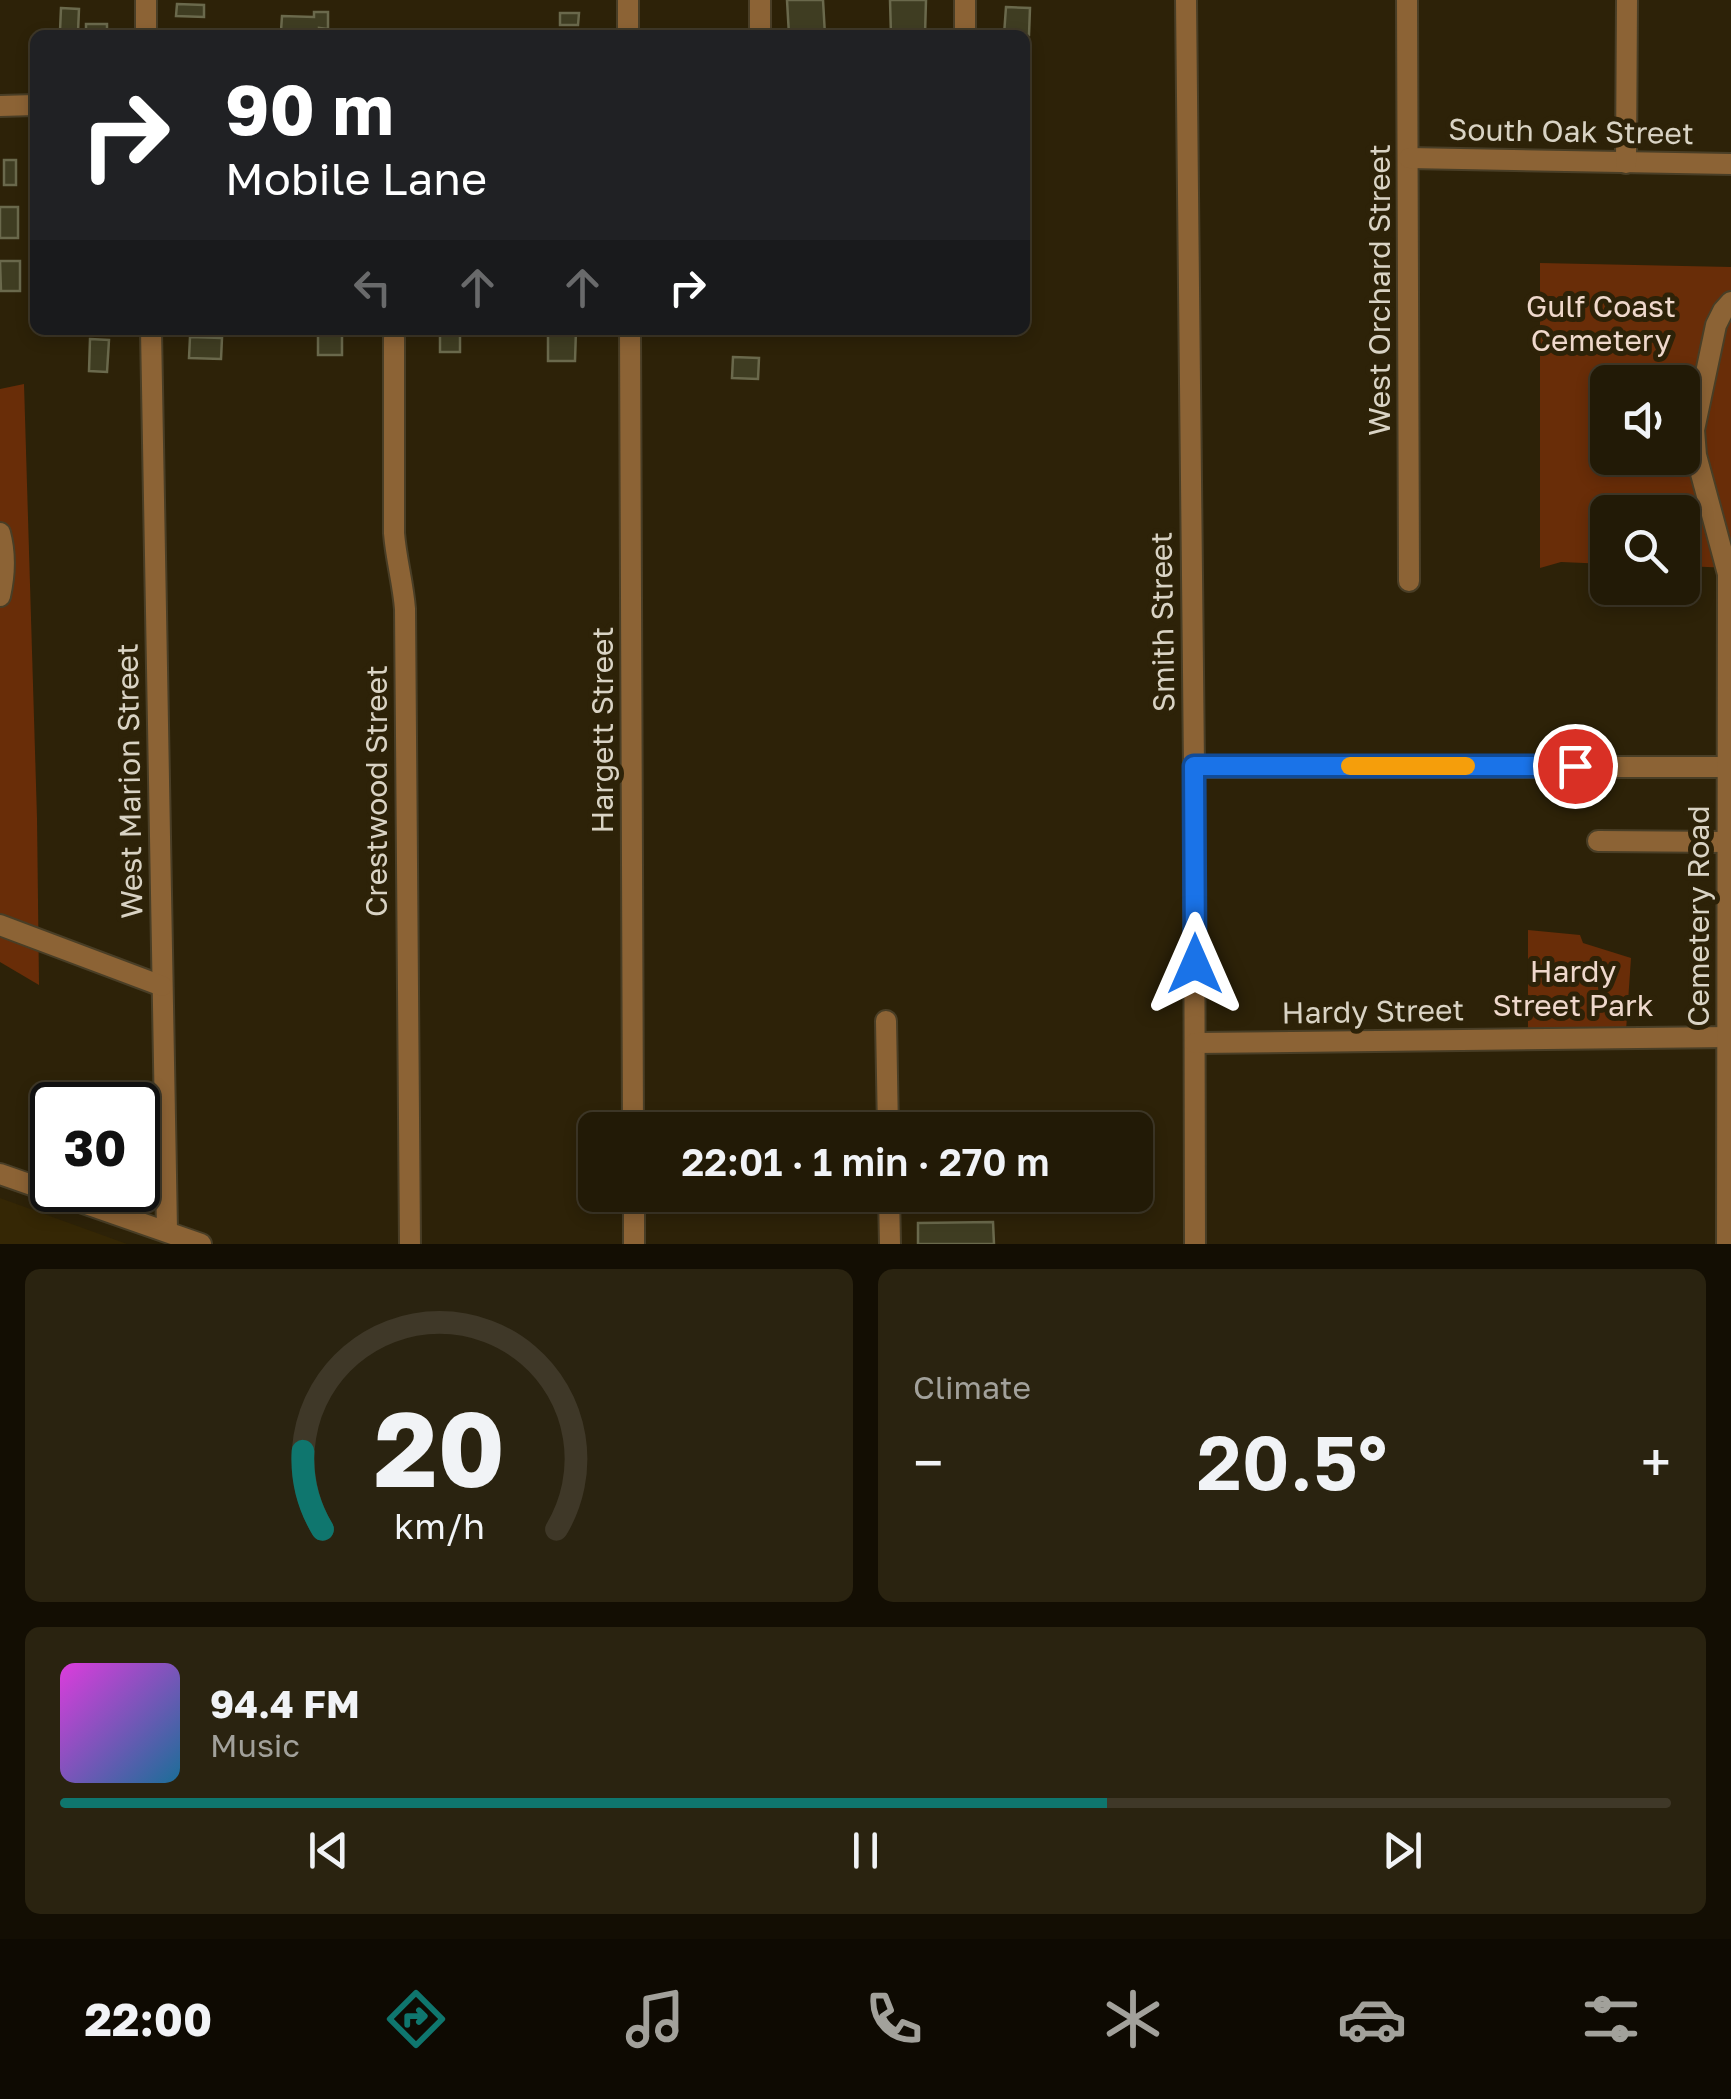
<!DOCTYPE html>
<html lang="en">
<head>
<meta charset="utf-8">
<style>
  :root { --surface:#221a06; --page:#2a2310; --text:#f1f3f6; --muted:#a2a19b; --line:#3f3828; --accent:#0f766e }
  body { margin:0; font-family:"Golos Text",sans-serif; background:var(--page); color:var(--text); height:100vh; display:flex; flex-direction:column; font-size:38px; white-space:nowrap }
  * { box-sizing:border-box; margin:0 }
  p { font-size:32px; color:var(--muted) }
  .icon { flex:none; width:55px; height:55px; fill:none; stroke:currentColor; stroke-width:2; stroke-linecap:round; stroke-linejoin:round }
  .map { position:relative; height:1244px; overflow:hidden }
  .drawer { display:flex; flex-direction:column; gap:25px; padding:25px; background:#130e03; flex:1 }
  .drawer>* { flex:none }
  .banner { position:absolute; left:30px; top:30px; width:1000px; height:305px; border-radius:15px; box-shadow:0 5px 15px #0003,0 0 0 2px var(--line); background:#202124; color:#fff; overflow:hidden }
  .fabs { position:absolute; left:1590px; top:365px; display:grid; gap:20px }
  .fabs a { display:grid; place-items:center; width:110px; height:110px; border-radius:15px; background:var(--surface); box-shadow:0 5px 15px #0003,0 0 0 2px var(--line); font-size:50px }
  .speed { position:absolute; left:30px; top:1082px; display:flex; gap:20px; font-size:50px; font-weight:700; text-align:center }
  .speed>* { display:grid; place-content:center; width:130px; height:130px; border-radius:50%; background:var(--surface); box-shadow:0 5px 15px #0003,0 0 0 2px var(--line); line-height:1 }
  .speed .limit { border:5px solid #111; border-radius:15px; background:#fff; color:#111 }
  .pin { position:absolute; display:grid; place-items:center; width:85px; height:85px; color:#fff; margin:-42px; border:5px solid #fff; border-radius:50%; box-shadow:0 2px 10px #0007 }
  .me { position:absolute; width:110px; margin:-55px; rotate:0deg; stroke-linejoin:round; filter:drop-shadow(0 0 8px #0008) }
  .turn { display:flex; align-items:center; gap:35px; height:210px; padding:0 30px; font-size:45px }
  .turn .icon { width:130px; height:130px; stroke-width:2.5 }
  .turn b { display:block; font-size:70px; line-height:85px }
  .lanes { display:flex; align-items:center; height:95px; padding:0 30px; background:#0003; justify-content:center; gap:50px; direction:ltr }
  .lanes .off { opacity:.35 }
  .big { font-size:75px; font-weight:600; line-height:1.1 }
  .drawer .tile { flex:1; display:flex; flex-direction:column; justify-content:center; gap:15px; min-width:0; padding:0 35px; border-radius:15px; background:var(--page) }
  .drawer .dial { align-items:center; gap:0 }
  .dial svg { height:260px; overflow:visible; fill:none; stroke:var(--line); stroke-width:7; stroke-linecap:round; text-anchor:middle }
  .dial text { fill:var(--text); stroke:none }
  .song { display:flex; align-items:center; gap:30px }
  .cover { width:120px; height:120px; border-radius:15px; background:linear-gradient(135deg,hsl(300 70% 55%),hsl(200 70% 35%)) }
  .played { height:10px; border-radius:5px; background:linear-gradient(90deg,var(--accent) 65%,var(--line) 65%) }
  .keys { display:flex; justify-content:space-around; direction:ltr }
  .heat { display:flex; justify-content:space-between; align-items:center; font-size:55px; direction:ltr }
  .drawer .tiles { flex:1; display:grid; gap:25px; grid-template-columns:1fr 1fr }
  .tile:last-child { grid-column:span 2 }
  .trip { position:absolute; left:578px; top:1112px; width:575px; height:100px; border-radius:15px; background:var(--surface); box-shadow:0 5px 15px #0003,0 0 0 2px var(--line); font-weight:600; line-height:100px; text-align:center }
  .tabs { display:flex; height:160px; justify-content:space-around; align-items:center; background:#0e0a02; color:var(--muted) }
  .tabs .icon { width:70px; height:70px }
  .tabs .current { color:var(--accent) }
  .tabs b { font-size:45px; color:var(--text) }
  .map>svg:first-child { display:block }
  .built { fill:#352705 }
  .green { fill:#692d08; fill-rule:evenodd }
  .building { fill:#3f3d22; stroke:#6a694c; stroke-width:2.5 }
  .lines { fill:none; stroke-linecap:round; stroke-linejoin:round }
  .minor-casing { stroke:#493e26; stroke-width:24 }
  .minor { stroke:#8c6335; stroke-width:20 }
  .route-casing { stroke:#114b97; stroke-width:25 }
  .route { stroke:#1a73e8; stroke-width:18 }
  .slow { stroke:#f59e0b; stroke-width:18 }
  .labels { text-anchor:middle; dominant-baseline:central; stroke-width:10; stroke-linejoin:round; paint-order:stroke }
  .street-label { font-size:30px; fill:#d9d3c4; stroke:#2d2208 }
  .park-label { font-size:30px; fill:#efd8cc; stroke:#2d2208 }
</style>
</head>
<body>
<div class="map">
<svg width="1731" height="1244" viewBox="0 0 1731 1244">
  <rect width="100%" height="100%" fill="#2d2208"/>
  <path class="built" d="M0,1198l127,46h-127z"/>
  <g class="green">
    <path d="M1540,263l191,4v301l-48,-2 -1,-54h-74l-1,52 -46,-2 -21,6zM1608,382h74v76h-74z"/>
    <path d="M24,384l13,434 2,167 -39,-23v-573z"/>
    <path d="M1528,930l52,5 3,8 48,15 -5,73 -98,2z"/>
  </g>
  <g class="building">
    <path d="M787,0h36l2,35h-36z"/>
    <path d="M890,0h36l-1,35h-34z"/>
    <path d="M177,4l27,1v12l-28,-1z"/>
    <path d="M1006,7l24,1 -1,27h-25z"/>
    <path d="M61,8l18,1 -1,23 -18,-1z"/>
    <path d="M314,12h14v17l-9,-1v7l-38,-4 1,-15 32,1z"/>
    <path d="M560,13h19l-1,12h-18z"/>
    <rect x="86" y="24" width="21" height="11"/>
    <rect x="4" y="160" width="12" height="25"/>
    <rect x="0" y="207" width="18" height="31"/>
    <path d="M0,261h20v30h-19z"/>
    <rect x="318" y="330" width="24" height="25"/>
    <rect x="440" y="330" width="20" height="22"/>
    <path d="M548,330h28l-1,31h-27z"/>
    <path d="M190,337l32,1 -1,21 -32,-1z"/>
    <path d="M90,339l19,1 -2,32 -18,-1z"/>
    <path d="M733,357l26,1 -1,21 -26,-1z"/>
    <path d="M993,1222l1,22h-76v-21z"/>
  </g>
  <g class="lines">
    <defs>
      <g id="minor">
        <path d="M146,0v35"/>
        <path d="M628,0v35"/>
        <path d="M760,0v35"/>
        <path d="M1186,0l8,767 1,477"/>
        <path d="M1407,0l2,581"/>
        <path d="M965,35v-35"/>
        <path d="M0,106l35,-1"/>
        <path d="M1409,158l322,6"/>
        <path d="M1626,163l1,-163"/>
        <path d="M151,330l16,901"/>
        <path d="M630,330l3,800"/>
        <path d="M394,338v195c2,26 9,50 11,76l5,635"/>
        <path d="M0,533c6,22 5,41 0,63"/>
        <path d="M1194,767h534"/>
        <path d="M1598,841l130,1"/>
        <path d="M0,925l162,61"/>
        <path d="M886,1021l2,109"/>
        <path d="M1195,1043l536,-6"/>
        <path d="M0,1174l201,70"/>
        <path d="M634,1195v49"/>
        <path d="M889,1195l1,49"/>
        <path d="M1727,1244l1,-670 -32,-119 -2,-25 22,-105 7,-14 8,-9"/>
      </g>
    </defs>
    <use href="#minor" class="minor-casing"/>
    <use href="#minor" class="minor"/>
  </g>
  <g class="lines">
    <defs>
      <path id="route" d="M1195,964l-1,-198h381"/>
    </defs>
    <use href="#route" class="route-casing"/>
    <use href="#route" class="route"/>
    <path class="slow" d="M1350,766h116"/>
  </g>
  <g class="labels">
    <g class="street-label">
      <text transform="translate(1571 131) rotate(1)">South Oak Street</text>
      <text transform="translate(1379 290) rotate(-90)">West Orchard Street</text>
      <text transform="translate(1162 622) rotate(-91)">Smith Street</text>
      <text transform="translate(602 730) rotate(-90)">Hargett Street</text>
      <text transform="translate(129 781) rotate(-91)">West Marion Street</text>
      <text transform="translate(376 791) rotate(-90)">Crestwood Street</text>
      <text transform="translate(1698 916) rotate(-90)">Cemetery Road</text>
      <text transform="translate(1373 1011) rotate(-1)">Hardy Street</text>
    </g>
    <g class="park-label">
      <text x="1601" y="306">Gulf Coast<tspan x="1601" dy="34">Cemetery</tspan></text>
      <text x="1573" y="971">Hardy<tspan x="1573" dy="34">Street Park</tspan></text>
    </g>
  </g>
</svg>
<div class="fabs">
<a><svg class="icon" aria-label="sound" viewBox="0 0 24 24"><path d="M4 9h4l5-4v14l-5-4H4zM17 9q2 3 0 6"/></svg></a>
<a><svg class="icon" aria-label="search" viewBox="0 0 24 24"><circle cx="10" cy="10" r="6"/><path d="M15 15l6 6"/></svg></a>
</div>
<div class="speed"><div class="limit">30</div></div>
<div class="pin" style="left:1575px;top:766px;background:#d93025"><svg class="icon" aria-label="arrive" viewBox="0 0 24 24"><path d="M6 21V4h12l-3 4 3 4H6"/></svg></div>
<svg class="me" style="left:1195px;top:964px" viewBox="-20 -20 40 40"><path d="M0-17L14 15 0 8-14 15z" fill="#1a73e8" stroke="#fff" stroke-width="4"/></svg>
<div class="trip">22:01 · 1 min · 270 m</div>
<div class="banner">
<div class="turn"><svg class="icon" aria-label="right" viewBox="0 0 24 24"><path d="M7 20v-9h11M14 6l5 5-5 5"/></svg><div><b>90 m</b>Mobile Lane</div></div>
<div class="lanes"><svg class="icon off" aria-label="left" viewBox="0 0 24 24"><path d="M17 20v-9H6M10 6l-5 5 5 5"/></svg><svg class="icon off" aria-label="ahead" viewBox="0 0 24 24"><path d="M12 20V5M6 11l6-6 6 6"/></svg><svg class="icon off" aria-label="ahead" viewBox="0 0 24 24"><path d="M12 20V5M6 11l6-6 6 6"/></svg><svg class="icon" aria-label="right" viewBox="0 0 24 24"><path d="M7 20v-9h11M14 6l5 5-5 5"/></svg></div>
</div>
</div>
<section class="drawer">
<div class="tiles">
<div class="tile dial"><svg viewBox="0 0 100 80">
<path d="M14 69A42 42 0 1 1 86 69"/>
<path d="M14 69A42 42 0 0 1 8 45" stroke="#0f766e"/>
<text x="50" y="56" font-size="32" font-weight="700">20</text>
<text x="50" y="72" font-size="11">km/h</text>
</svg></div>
<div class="tile"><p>Climate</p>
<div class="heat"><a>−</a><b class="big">20.5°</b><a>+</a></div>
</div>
<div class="tile">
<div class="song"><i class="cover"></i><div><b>94.4 FM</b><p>Music</p></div></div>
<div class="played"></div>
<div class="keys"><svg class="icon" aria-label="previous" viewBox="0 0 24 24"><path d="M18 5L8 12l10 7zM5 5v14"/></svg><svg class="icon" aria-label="pause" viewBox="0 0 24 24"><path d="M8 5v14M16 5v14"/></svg><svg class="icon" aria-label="next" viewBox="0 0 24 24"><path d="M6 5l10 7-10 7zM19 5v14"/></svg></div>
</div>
</div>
</section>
<nav class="tabs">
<b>22:00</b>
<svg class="icon current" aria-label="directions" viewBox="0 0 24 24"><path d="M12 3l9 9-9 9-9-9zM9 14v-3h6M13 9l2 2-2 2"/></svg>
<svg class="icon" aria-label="music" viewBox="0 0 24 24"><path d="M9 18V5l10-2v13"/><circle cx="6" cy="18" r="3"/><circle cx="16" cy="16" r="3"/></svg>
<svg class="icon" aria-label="phone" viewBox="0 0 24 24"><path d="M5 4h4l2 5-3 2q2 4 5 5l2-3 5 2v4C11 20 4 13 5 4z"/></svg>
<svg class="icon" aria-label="climate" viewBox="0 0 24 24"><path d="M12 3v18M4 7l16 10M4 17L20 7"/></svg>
<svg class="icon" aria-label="car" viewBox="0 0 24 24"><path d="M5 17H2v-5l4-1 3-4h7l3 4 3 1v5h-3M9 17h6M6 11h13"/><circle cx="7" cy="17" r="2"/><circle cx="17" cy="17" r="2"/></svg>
<svg class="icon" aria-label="filters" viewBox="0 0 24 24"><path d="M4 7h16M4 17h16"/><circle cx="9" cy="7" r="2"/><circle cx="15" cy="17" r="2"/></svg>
</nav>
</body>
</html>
